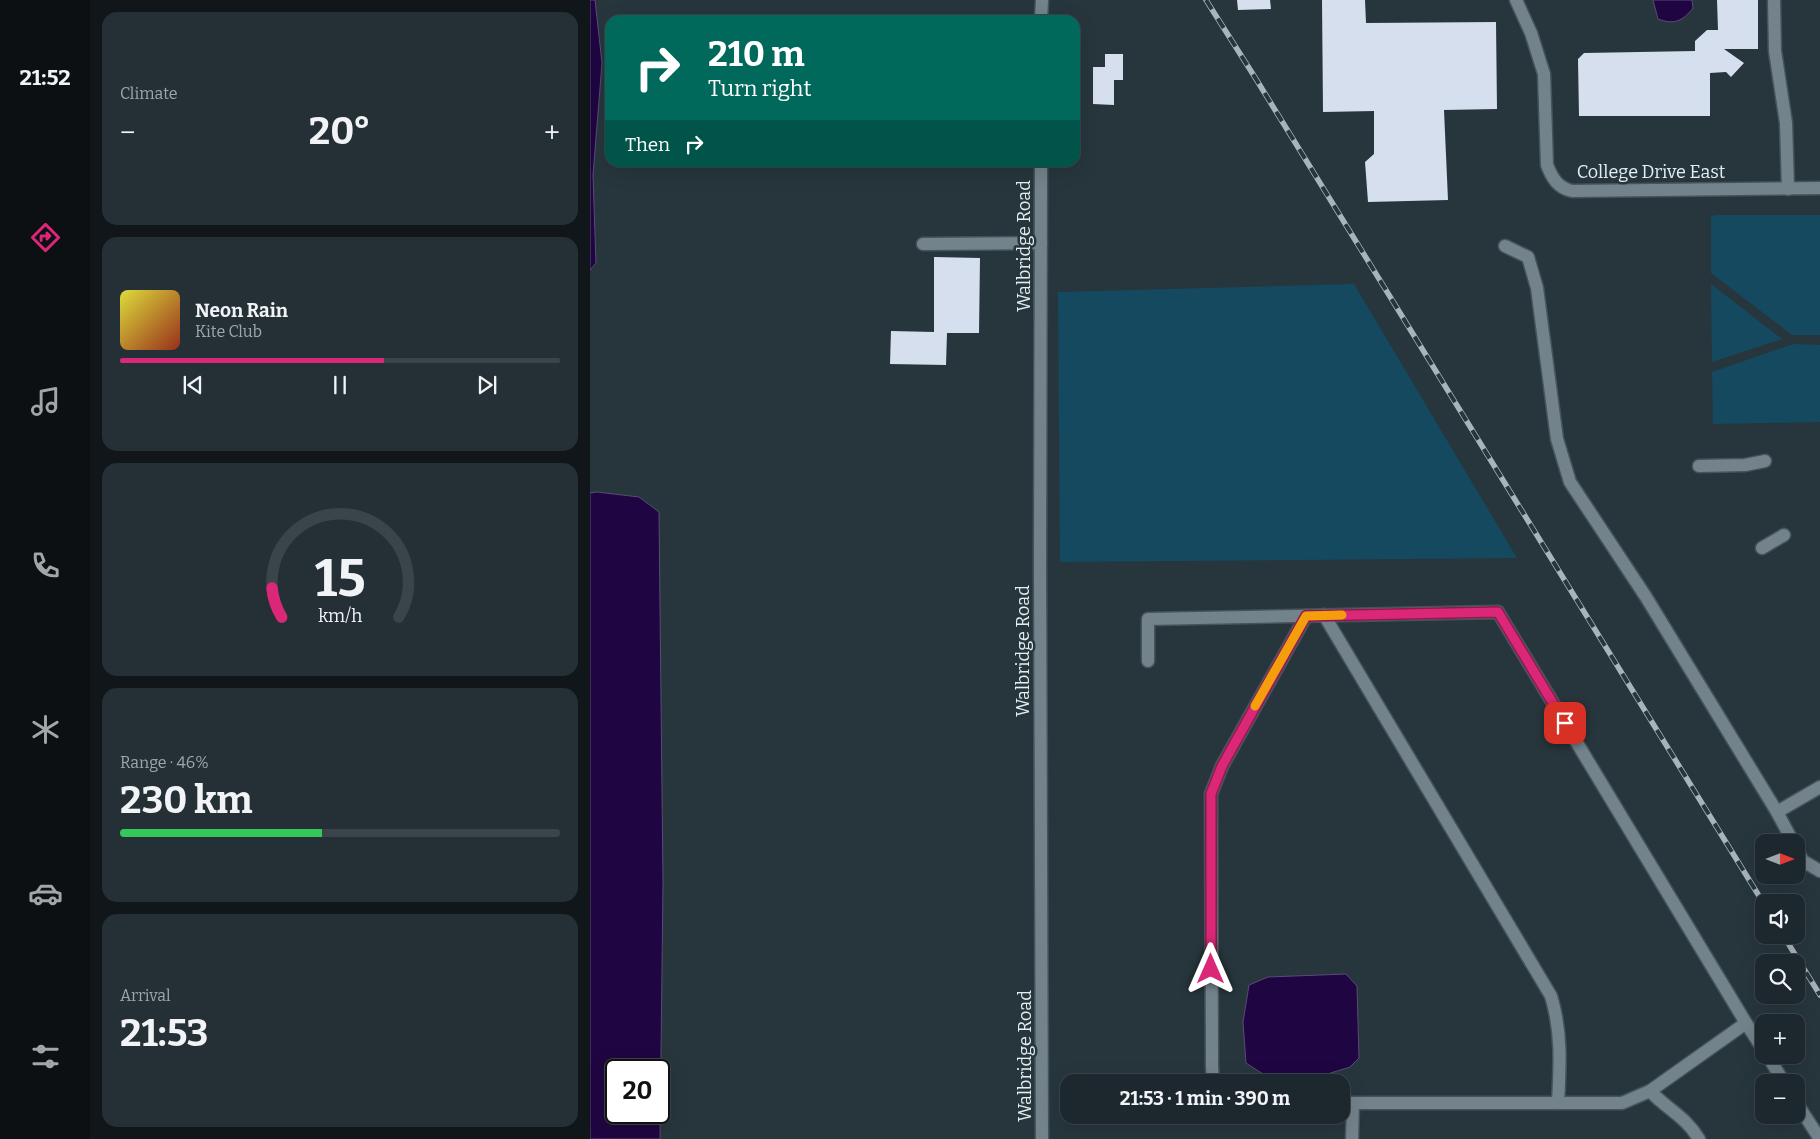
<!DOCTYPE html>
<html lang="en">
<head>
<meta charset="utf-8">
<style>
  :root { --surface:#1d282e; --page:#253036; --text:#f1f3f6; --muted:#a0a6aa; --line:#3b444a; --accent:#db2777 }
  body { margin:0; font-family:Bitter,serif; background:var(--page); color:var(--text); height:100vh; display:flex; flex-direction:column; font-size:19px; white-space:nowrap }
  * { box-sizing:border-box; margin:0 }
  p { font-size:16px; color:var(--muted) }
  .icon { flex:none; width:28px; height:28px; fill:none; stroke:currentColor; stroke-width:2; stroke-linecap:round; stroke-linejoin:round }
  .map { position:relative; flex:1; overflow:hidden }
  .sheet { display:flex; flex-direction:column; gap:12px; padding:12px; background:#101619; width:500px }
  .sheet>* { flex:none }
  .guide { position:absolute; left:15px; top:15px; width:475px; height:152px; border-radius:15px; box-shadow:0 5px 20px #0002,0 0 0 1px var(--line); background:#00695c; color:#fff; overflow:hidden }
  .needle { width:32px; rotate:90deg }
  .controls { position:absolute; left:1165px; top:834px; display:grid; gap:10px }
  .controls a { display:grid; place-items:center; width:50px; height:50px; border-radius:10px; background:var(--surface); box-shadow:0 5px 20px #0002,0 0 0 1px var(--line); font-size:25px }
  .speed { position:absolute; left:15px; top:1059px; display:flex; gap:10px; font-size:25px; font-weight:700; text-align:center }
  .speed>* { display:grid; place-content:center; width:65px; height:65px; border-radius:50%; background:var(--surface); box-shadow:0 5px 20px #0002,0 0 0 1px var(--line); line-height:1 }
  .speed .limit { border:2px solid #111; border-radius:8px; background:#fff; color:#111 }
  .pin { position:absolute; display:grid; place-items:center; width:42px; height:42px; color:#fff; margin:-21px; border-radius:10px; box-shadow:0 2px 8px #0006 }
  .me { position:absolute; width:55px; margin:-28px; rotate:0deg; stroke-linejoin:round; filter:drop-shadow(0 0 4px #0008) }
  .turn { display:flex; align-items:center; gap:18px; height:105px; padding:0 20px; font-size:22px }
  .turn .icon { width:65px; height:65px; stroke-width:2.5 }
  .turn b { display:block; font-size:35px; line-height:42px }
  .then { display:flex; align-items:center; height:48px; padding:0 20px; background:#0003; gap:10px; font-size:19px }
  .big { font-size:38px; font-weight:700; line-height:1.1 }
  .sheet .widget { flex:1; display:flex; flex-direction:column; justify-content:center; gap:8px; min-width:0; padding:0 18px; border-radius:15px; background:var(--page) }
  .sheet .dial { align-items:center; gap:0 }
  .dial svg { height:130px; overflow:visible; fill:none; stroke:var(--line); stroke-width:7; stroke-linecap:round; text-anchor:middle }
  .dial text { fill:var(--text); stroke:none }
  .song { display:flex; align-items:center; gap:15px }
  .cover { width:60px; height:60px; border-radius:8px; background:linear-gradient(135deg,hsl(60 70% 55%),hsl(10 70% 35%)) }
  .played { height:5px; border-radius:2px; background:linear-gradient(90deg,var(--accent) 60%,var(--line) 60%) }
  .keys { display:flex; justify-content:space-around; direction:ltr }
  .heat { display:flex; justify-content:space-between; align-items:center; font-size:28px; direction:ltr }
  .charge { height:8px; border-radius:4px; background:linear-gradient(90deg,#34c759 46%,var(--line) 0) }
  .trip { position:absolute; left:470px; top:1074px; width:290px; height:50px; border-radius:15px; background:var(--surface); box-shadow:0 5px 20px #0002,0 0 0 1px var(--line); font-weight:700; line-height:50px; text-align:center }
  main { display:flex; flex:1; min-height:0 }
  .tab-bar { display:flex; flex-direction:column; width:90px; justify-content:space-around; align-items:center; background:#0c1012; color:var(--muted) }
  .tab-bar .icon { width:35px; height:35px }
  .tab-bar .active { color:var(--accent) }
  .tab-bar b { font-size:22px; color:var(--text) }
  .map>svg:first-child { display:block }
  .green { fill:#14495f }
  .water { fill:#1f0642; stroke:#5a4b77; fill-rule:evenodd }
  .building { fill:#d6dfee }
  .lines { fill:none; stroke-linecap:round; stroke-linejoin:round }
  .minor-casing { stroke:#46535a; stroke-width:15 }
  .minor { stroke:#73838c; stroke-width:12 }
  .rail-casing { stroke:#a9b4ba; stroke-width:5.5 }
  .rail { stroke:#27363d; stroke-width:4; stroke-dasharray:11; stroke-linecap:butt }
  .route-casing { stroke:#8e194d; stroke-width:12 }
  .route { stroke:#db2777; stroke-width:9 }
  .slow { stroke:#f59e0b; stroke-width:9 }
  .labels { text-anchor:middle; dominant-baseline:central; stroke-width:5; stroke-linejoin:round; paint-order:stroke }
  .street-label { font-size:18px; fill:#e4edf2; stroke:#27363d }
</style>
</head>
<body>
<main>
<nav class="tab-bar">
<b>21:52</b>
<svg class="icon active" aria-label="directions" viewBox="0 0 24 24"><path d="M12 3l9 9-9 9-9-9zM9 14v-3h6M13 9l2 2-2 2"/></svg>
<svg class="icon" aria-label="music" viewBox="0 0 24 24"><path d="M9 18V5l10-2v13"/><circle cx="6" cy="18" r="3"/><circle cx="16" cy="16" r="3"/></svg>
<svg class="icon" aria-label="phone" viewBox="0 0 24 24"><path d="M5 4h4l2 5-3 2q2 4 5 5l2-3 5 2v4C11 20 4 13 5 4z"/></svg>
<svg class="icon" aria-label="climate" viewBox="0 0 24 24"><path d="M12 3v18M4 7l16 10M4 17L20 7"/></svg>
<svg class="icon" aria-label="car" viewBox="0 0 24 24"><path d="M5 17H2v-5l4-1 3-4h7l3 4 3 1v5h-3M9 17h6M6 11h13"/><circle cx="7" cy="17" r="2"/><circle cx="17" cy="17" r="2"/></svg>
<svg class="icon" aria-label="filters" viewBox="0 0 24 24"><path d="M4 7h16M4 17h16"/><circle cx="9" cy="7" r="2"/><circle cx="15" cy="17" r="2"/></svg>
</nav>
<section class="sheet">
<div class="widget"><p>Climate</p>
<div class="heat"><a>−</a><b class="big">20°</b><a>+</a></div>
</div>
<div class="widget">
<div class="song"><i class="cover"></i><div><b>Neon Rain</b><p>Kite Club</p></div></div>
<div class="played"></div>
<div class="keys"><svg class="icon" aria-label="previous" viewBox="0 0 24 24"><path d="M18 5L8 12l10 7zM5 5v14"/></svg><svg class="icon" aria-label="pause" viewBox="0 0 24 24"><path d="M8 5v14M16 5v14"/></svg><svg class="icon" aria-label="next" viewBox="0 0 24 24"><path d="M6 5l10 7-10 7zM19 5v14"/></svg></div>
</div>
<div class="widget dial"><svg viewBox="0 0 100 80">
<path d="M14 69A42 42 0 1 1 86 69"/>
<path d="M14 69A42 42 0 0 1 8 51" stroke="#db2777"/>
<text x="50" y="56" font-size="32" font-weight="700">15</text>
<text x="50" y="72" font-size="11">km/h</text>
</svg></div>
<div class="widget"><p>Range · 46%</p><b class="big">230 km</b><div class="charge"></div></div>
<div class="widget"><p>Arrival</p><b class="big">21:53</b></div>
</section>
<div class="map">
<svg width="1230" height="1139" viewBox="0 0 1230 1139">
  <rect width="100%" height="100%" fill="#27363d"/>
  <g class="green">
    <path d="M1127,215h103v120h-28l-81,-62v-57z"/>
    <path d="M764,284l163,274 -457,4 -2,-270z"/>
    <path d="M1121,284l71,55 -70,23z"/>
    <path d="M1203,344l27,1v77l-107,2 -1,-52z"/>
  </g>
  <g class="water">
    <path d="M0,0h5l7,63 -9,112 3,88 -6,7z"/>
    <path d="M1063,0h39l1,8c-10,13 -19,17 -35,11z"/>
    <path d="M7,492l42,5 20,15 4,371 -3,256h-70v-646zM26,1070h43v42h-43z"/>
    <path d="M756,974l11,12 2,72 -9,9 -29,9 -58,-2 -17,-11 -3,-41 6,-37 19,-8z"/>
  </g>
  <g class="building">
    <path d="M647,0h33l1,9 -33,1z"/>
    <path d="M732,0h43l1,23 130,-1 1,87 -53,1 4,90 -80,2 -3,-40 9,-8v-43l-51,1z"/>
    <path d="M1127,0h41v49h-34l20,14 -13,14 -5,-5 -16,1v43h-131l-1,-57 6,-6 111,-2v-10l12,-11h11z"/>
    <path d="M515,54h18v26h-9v25l-21,-1v-37h12z"/>
    <path d="M344,257l46,1 -1,75h-32l-1,32 -56,-1 1,-33 43,1z"/>
  </g>
  <g class="lines">
    <defs>
      <g id="minor">
        <path d="M926,0l15,33 13,41 3,91c5,13 11,23 25,26l248,-3"/>
        <path d="M1184,0l1,51 11,72 2,66"/>
        <path d="M451,20l1,-20"/>
        <path d="M451,162l-1,402 2,575"/>
        <path d="M333,244l118,-1"/>
        <path d="M915,246l23,11 9,31 20,151 13,43 76,115 131,215 16,30"/>
        <path d="M1109,466l46,-1 20,-4"/>
        <path d="M1172,548l22,-13"/>
        <path d="M734,615l227,381c11,36 9,70 7,107"/>
        <path d="M558,661v-42l350,-7 248,411 -96,68 -28,12h-281"/>
        <path d="M1187,812l43,-25"/>
        <path d="M1206,849l7,12 17,10"/>
        <path d="M1156,1023l18,28"/>
        <path d="M1177,1055l17,27"/>
        <path d="M623,1082l-1,-16 -1,-272 11,-28 84,-150"/>
        <path d="M1060,1091c18,19 35,25 49,48"/>
        <path d="M1206,1102l24,37"/>
        <path d="M762,1139l1,-36"/>
      </g>
    </defs>
    <use href="#minor" class="minor-casing"/>
    <use href="#minor" class="minor"/>
    <defs>
      <g id="rail">
        <path d="M616,0l50,79 508,825"/>
        <path d="M1193,935l37,60"/>
      </g>
    </defs>
    <use href="#rail" class="rail-casing"/>
    <use href="#rail" class="rail"/>
  </g>
  <g class="lines">
    <defs>
      <path id="route" d="M621,969v-175l11,-28 84,-150 192,-4 67,111"/>
    </defs>
    <use href="#route" class="route-casing"/>
    <use href="#route" class="route"/>
    <path class="slow" d="M665,706l51,-90 36,-1"/>
  </g>
  <g class="labels">
    <g class="street-label">
      <text x="1061" y="172">College Drive East</text>
      <text transform="translate(434 246) rotate(-90)">Walbridge Road</text>
      <text transform="translate(433 651) rotate(-90)">Walbridge Road</text>
      <text transform="translate(435 1056) rotate(-90)">Walbridge Road</text>
    </g>
  </g>
</svg>
<div class="controls">
<a><svg class="needle" viewBox="-14 -14 28 28"><path d="M0-13l5 13h-10z" fill="#e53935"/><path d="M0 13l5-13h-10z" fill="#a0a6aa"/></svg></a>
<a><svg class="icon" aria-label="sound" viewBox="0 0 24 24"><path d="M4 9h4l5-4v14l-5-4H4zM17 9q2 3 0 6"/></svg></a>
<a><svg class="icon" aria-label="search" viewBox="0 0 24 24"><circle cx="10" cy="10" r="6"/><path d="M15 15l6 6"/></svg></a>
<a>+</a>
<a>−</a>
</div>
<div class="speed"><div class="limit">20</div></div>
<div class="pin" style="left:975px;top:723px;background:#d93025"><svg class="icon" aria-label="arrive" viewBox="0 0 24 24"><path d="M6 21V4h12l-3 4 3 4H6"/></svg></div>
<svg class="me" style="left:621px;top:969px" viewBox="-20 -20 40 40"><path d="M0-17L14 15 0 8-14 15z" fill="#db2777" stroke="#fff" stroke-width="4"/></svg>
<div class="trip">21:53 · 1 min · 390 m</div>
<div class="guide">
<div class="turn"><svg class="icon" aria-label="right" viewBox="0 0 24 24"><path d="M7 20v-9h11M14 6l5 5-5 5"/></svg><div><b>210 m</b>Turn right</div></div>
<div class="then">Then<svg class="icon" aria-label="right" viewBox="0 0 24 24"><path d="M7 20v-9h11M14 6l5 5-5 5"/></svg></div>
</div>
</div>
</main>
</body>
</html>
